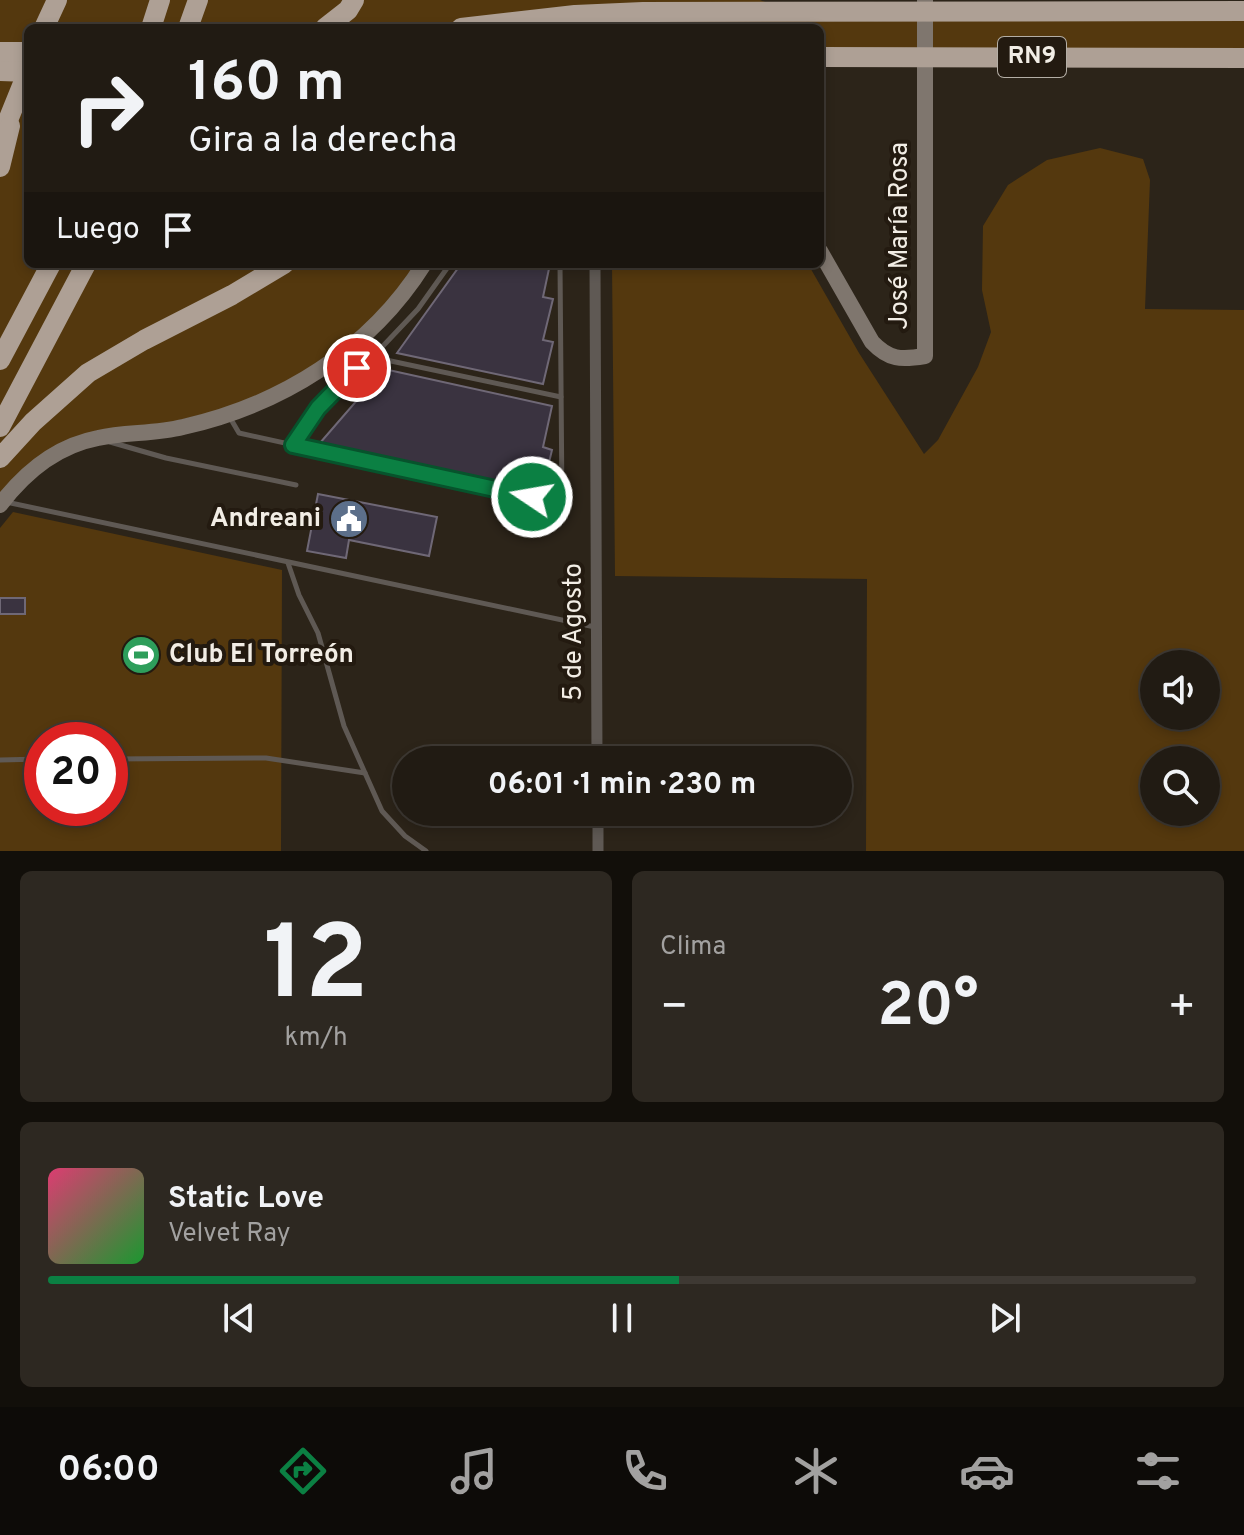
<!DOCTYPE html>
<html lang="es">
<head>
<meta charset="utf-8">
<style>
  :root { --surface:#211b13; --page:#2d2821; --text:#f1f3f6; --muted:#a2a1a0; --line:#3e3933; --accent:#0b8043 }
  body { margin:0; font-family:Overpass,sans-serif; background:var(--page); color:var(--text); height:100vh; display:flex; flex-direction:column; font-size:30px; white-space:nowrap }
  * { box-sizing:border-box; margin:0 }
  p { font-size:26px; color:var(--muted) }
  .icon { flex:none; width:44px; height:44px; fill:none; stroke:currentColor; stroke-width:2; stroke-linecap:round; stroke-linejoin:round }
  .map { position:relative; height:851px; overflow:hidden }
  .drawer { display:flex; flex-direction:column; gap:20px; padding:20px; background:#120f0a; flex:1 }
  .drawer>* { flex:none }
  .guide { position:absolute; left:24px; top:24px; width:800px; height:244px; border-radius:12px; box-shadow:0 4px 12px #0003,0 0 0 2px var(--line); background:#211b13; color:var(--text); overflow:hidden }
  .tools { position:absolute; left:1140px; top:650px; display:grid; gap:16px }
  .tools a { display:grid; place-items:center; width:80px; height:80px; border-radius:50%; background:var(--surface); box-shadow:0 4px 12px #0003,0 0 0 2px var(--line); font-size:40px }
  .speed { position:absolute; left:24px; top:722px; display:flex; gap:16px; font-size:40px; font-weight:700; text-align:center }
  .speed>* { display:grid; place-content:center; width:104px; height:104px; border-radius:50%; background:var(--surface); box-shadow:0 4px 12px #0003,0 0 0 2px var(--line); line-height:1 }
  .speed .limit { border:12px solid #d22; background:#fff; color:#111 }
  .pin { position:absolute; display:grid; place-items:center; width:68px; height:68px; color:#fff; margin:-34px; border:4px solid #fff; border-radius:50%; box-shadow:0 2px 8px #0007 }
  .me { position:absolute; width:88px; margin:-44px; rotate:282deg; stroke-linejoin:round; filter:drop-shadow(0 0 6px #0008) }
  .turn { display:flex; align-items:center; gap:28px; height:168px; padding:0 32px; font-size:36px }
  .turn .icon { width:104px; height:104px; stroke-width:2.5 }
  .turn b { display:block; font-size:56px; line-height:68px }
  .then { display:flex; align-items:center; height:76px; padding:0 32px; background:#0003; gap:16px; font-size:30px }
  .big { font-size:60px; font-weight:700; line-height:1.1 }
  .drawer .card { flex:1; display:flex; flex-direction:column; justify-content:center; gap:12px; min-width:0; padding:0 28px; border-radius:12px; background:var(--page) }
  .drawer .dial { align-items:center; gap:0 }
  .dial b { font-size:104px; line-height:1 }
  .song { display:flex; align-items:center; gap:24px }
  .cover { width:96px; height:96px; border-radius:12px; background:linear-gradient(135deg,hsl(340 70% 55%),hsl(130 70% 35%)) }
  .played { height:8px; border-radius:4px; background:linear-gradient(90deg,var(--accent) 55%,var(--line) 55%) }
  .keys { display:flex; justify-content:space-around; direction:ltr }
  .heat { display:flex; justify-content:space-between; align-items:center; font-size:44px; direction:ltr }
  .drawer .tiles { flex:1; display:grid; gap:20px; grid-template-columns:1fr 1fr }
  .card:last-child { grid-column:span 2 }
  .trip { position:absolute; left:392px; top:746px; width:460px; height:80px; border-radius:40px; background:var(--surface); box-shadow:0 4px 12px #0003,0 0 0 2px var(--line); font-weight:700; line-height:80px; text-align:center }
  .dock { display:flex; height:128px; justify-content:space-around; align-items:center; background:#0d0b08; color:var(--muted) }
  .dock .icon { width:56px; height:56px }
  .dock .selected { color:var(--accent) }
  .dock b { font-size:36px; color:var(--text) }
  .map>svg:first-child { display:block }
  .green { fill:#54380e; fill-rule:evenodd }
  .lines { fill:none; stroke-linecap:round; stroke-linejoin:round }
  .stream { stroke:#6a8ab0; stroke-width:3 }
  .building { fill:#3a3340; stroke:#6f6876; stroke-width:2 }
  .lane { stroke:#5f5954; stroke-width:5 }
  .street { stroke:#5f5954; stroke-width:11 }
  .secondary { stroke:#7f766e; stroke-width:16 }
  .highway { stroke:#aea095; stroke-width:20 }
  .route-casing { stroke:#07532c; stroke-width:20 }
  .route { stroke:#0b8043; stroke-width:14 }
  .labels { text-anchor:middle; dominant-baseline:central; stroke-width:8; stroke-linejoin:round; paint-order:stroke }
  .shield { fill:#231a10; stroke:#b4aea5; stroke-width:2 }
  .shield-label { font-size:24px; font-weight:bold; fill:#f2ede5 }
  .street-label { font-size:26px; fill:#f2ede5; stroke:#231a10 }
  .poi-label { font-size:26px; font-weight:bold; fill:#f2ede5; stroke:#231a10; text-anchor:end }
</style>
</head>
<body>
<div class="map">
<svg width="1244" height="851" viewBox="0 0 1244 851">
  <rect width="100%" height="100%" fill="#2c2419"/>
  <g class="green">
    <path d="M0,0h760l24,10 460,9v30l-424,1v-22h-792v236h396l-47,61 -106,73 -208,50 -63,57z"/>
    <path d="M1100,148l43,11 7,21 -5,129 99,1v541h-378l1,-272 -252,-3 -3,-312h196l51,89 65,101 14,-14 40,-73 13,-35 -9,-42 1,-64 25,-41 39,-25zM1154,664h52v52h-52zM1154,760h52v52h-52z"/>
    <path d="M13,512l269,58 -1,281h-281v-323zM42,740h68v68h-68z"/>
  </g>
  <g class="lines">
    <path class="stream" d="M26,225l2,-4"/>
  </g>
  <g class="building">
    <path d="M461,264h89l-7,33 10,2 -10,41 10,2 -10,42 -146,-31z"/>
    <path d="M384,369l168,37 -9,41 9,3 -10,42 -222,-49z"/>
    <path d="M318,494l119,23 -8,39 -80,-16 -3,18 -39,-7z"/>
    <rect x="0" y="598" width="25" height="16"/>
  </g>
  <g class="lines">
    <g class="lane">
      <path d="M372,357l189,40"/>
      <path d="M229,416l10,17 323,71 -2,-240"/>
      <path d="M110,442l56,16 130,27"/>
      <path d="M293,445l25,-37 26,-28 39,-34 35,-37 32,-45"/>
      <path d="M6,502l589,125"/>
      <path d="M288,563l11,32 19,38 26,93 38,85 23,25 21,15"/>
      <path d="M110,759l156,-1 99,15"/>
      <path d="M0,760l42,-1"/>
    </g>
    <g class="street">
      <path d="M595,264l2,496"/>
      <path d="M598,812v39"/>
    </g>
    <g class="secondary">
      <path d="M820,251l52,91c17,18 29,18 53,14v-356"/>
      <path d="M0,505c25,-33 56,-59 98,-67 28,-6 57,-4 85,-11 98,-22 187,-77 241,-163"/>
    </g>
    <g class="highway">
      <path d="M44,28l13,-28"/>
      <path d="M151,28l9,-28"/>
      <path d="M188,28l10,-28"/>
      <path d="M325,28l23,-18 6,-10"/>
      <path d="M461,28l114,-13 68,-3 601,-1"/>
      <path d="M0,52h28"/>
      <path d="M820,57l424,1"/>
      <path d="M0,71l28,1"/>
      <path d="M0,140l28,-69"/>
      <path d="M0,167l10,-41"/>
      <path d="M0,360l51,-96"/>
      <path d="M0,427l86,-163"/>
      <path d="M0,458l33,-36 55,-49 56,-33 88,-45 52,-31"/>
    </g>
  </g>
  <g class="lines">
    <defs>
      <path id="route" d="M357,368l-39,40 -25,37 239,52"/>
    </defs>
    <use href="#route" class="route-casing"/>
    <use href="#route" class="route"/>
  </g>
  <defs>
    <symbol id="civic-disc" viewBox="-11 -11 22 22"><circle r="9.5" fill="#5c6f8a" stroke="#231a10"/><path d="M-.6-6.5H3V-4.5H.6V-3L4-1V1h2V6H-6V1h2V-1L-.6-3ZM-1.2 2.5V6h2.4V2.5Z" fill="#fff"/></symbol>
    <symbol id="stadium-disc" viewBox="-11 -11 22 22"><circle r="9.5" fill="#2e9e5b" stroke="#231a10"/><path d="M0-5a6.5 5 0 1 0 0 10a6.5 5 0 1 0 0-10ZM-3.5-1.8h7v3.6h-7Z" fill="#fff"/></symbol>
  </defs>
  <g fill-rule="evenodd">
    <use href="#civic-disc" x="327" y="497" width="44" height="44"/>
    <use href="#stadium-disc" x="119" y="633" width="44" height="44"/>
  </g>
  <g class="labels">
    <rect class="shield" x="998" y="37" width="68" height="40" rx="6"/>
    <g class="shield-label">
      <text x="1032" y="57">RN9</text>
    </g>
    <g class="street-label">
      <text transform="translate(900 236) rotate(-90)">José María Rosa</text>
      <text transform="translate(574 632) rotate(-90)">5 de Agosto</text>
    </g>
    <g class="poi-label">
      <text x="321" y="519">Andreani</text>
      <text x="169" y="655" text-anchor="start">Club El Torreón</text>
    </g>
  </g>
</svg>
<div class="tools">
<a><svg class="icon" aria-label="sound" viewBox="0 0 24 24"><path d="M4 9h4l5-4v14l-5-4H4zM17 9q2 3 0 6"/></svg></a>
<a><svg class="icon" aria-label="search" viewBox="0 0 24 24"><circle cx="10" cy="10" r="6"/><path d="M15 15l6 6"/></svg></a>
</div>
<div class="speed"><div class="limit">20</div></div>
<div class="pin" style="left:357px;top:368px;background:#d93025"><svg class="icon" aria-label="arrive" viewBox="0 0 24 24"><path d="M6 21V4h12l-3 4 3 4H6"/></svg></div>
<svg class="me" style="left:532px;top:497px" viewBox="-20 -20 40 40"><circle r="17" fill="#0b8043" stroke="#fff" stroke-width="3"/><path d="M0-11L8 9 0 5-8 9z" fill="#fff"/></svg>
<div class="trip">06:01 · 1 min · 230 m</div>
<div class="guide">
<div class="turn"><svg class="icon" aria-label="right" viewBox="0 0 24 24"><path d="M7 20v-9h11M14 6l5 5-5 5"/></svg><div><b>160 m</b>Gira a la derecha</div></div>
<div class="then">Luego<svg class="icon" aria-label="arrive" viewBox="0 0 24 24"><path d="M6 21V4h12l-3 4 3 4H6"/></svg></div>
</div>
</div>
<section class="drawer">
<div class="tiles">
<div class="card dial"><b>12</b><p>km/h</p></div>
<div class="card"><p>Clima</p>
<div class="heat"><a>−</a><b class="big">20°</b><a>+</a></div>
</div>
<div class="card">
<div class="song"><i class="cover"></i><div><b>Static Love</b><p>Velvet Ray</p></div></div>
<div class="played"></div>
<div class="keys"><svg class="icon" aria-label="previous" viewBox="0 0 24 24"><path d="M18 5L8 12l10 7zM5 5v14"/></svg><svg class="icon" aria-label="pause" viewBox="0 0 24 24"><path d="M8 5v14M16 5v14"/></svg><svg class="icon" aria-label="next" viewBox="0 0 24 24"><path d="M6 5l10 7-10 7zM19 5v14"/></svg></div>
</div>
</div>
</section>
<nav class="dock">
<b>06:00</b>
<svg class="icon selected" aria-label="directions" viewBox="0 0 24 24"><path d="M12 3l9 9-9 9-9-9zM9 14v-3h6M13 9l2 2-2 2"/></svg>
<svg class="icon" aria-label="music" viewBox="0 0 24 24"><path d="M9 18V5l10-2v13"/><circle cx="6" cy="18" r="3"/><circle cx="16" cy="16" r="3"/></svg>
<svg class="icon" aria-label="phone" viewBox="0 0 24 24"><path d="M5 4h4l2 5-3 2q2 4 5 5l2-3 5 2v4C11 20 4 13 5 4z"/></svg>
<svg class="icon" aria-label="climate" viewBox="0 0 24 24"><path d="M12 3v18M4 7l16 10M4 17L20 7"/></svg>
<svg class="icon" aria-label="car" viewBox="0 0 24 24"><path d="M5 17H2v-5l4-1 3-4h7l3 4 3 1v5h-3M9 17h6M6 11h13"/><circle cx="7" cy="17" r="2"/><circle cx="17" cy="17" r="2"/></svg>
<svg class="icon" aria-label="filters" viewBox="0 0 24 24"><path d="M4 7h16M4 17h16"/><circle cx="9" cy="7" r="2"/><circle cx="15" cy="17" r="2"/></svg>
</nav>
</body>
</html>
